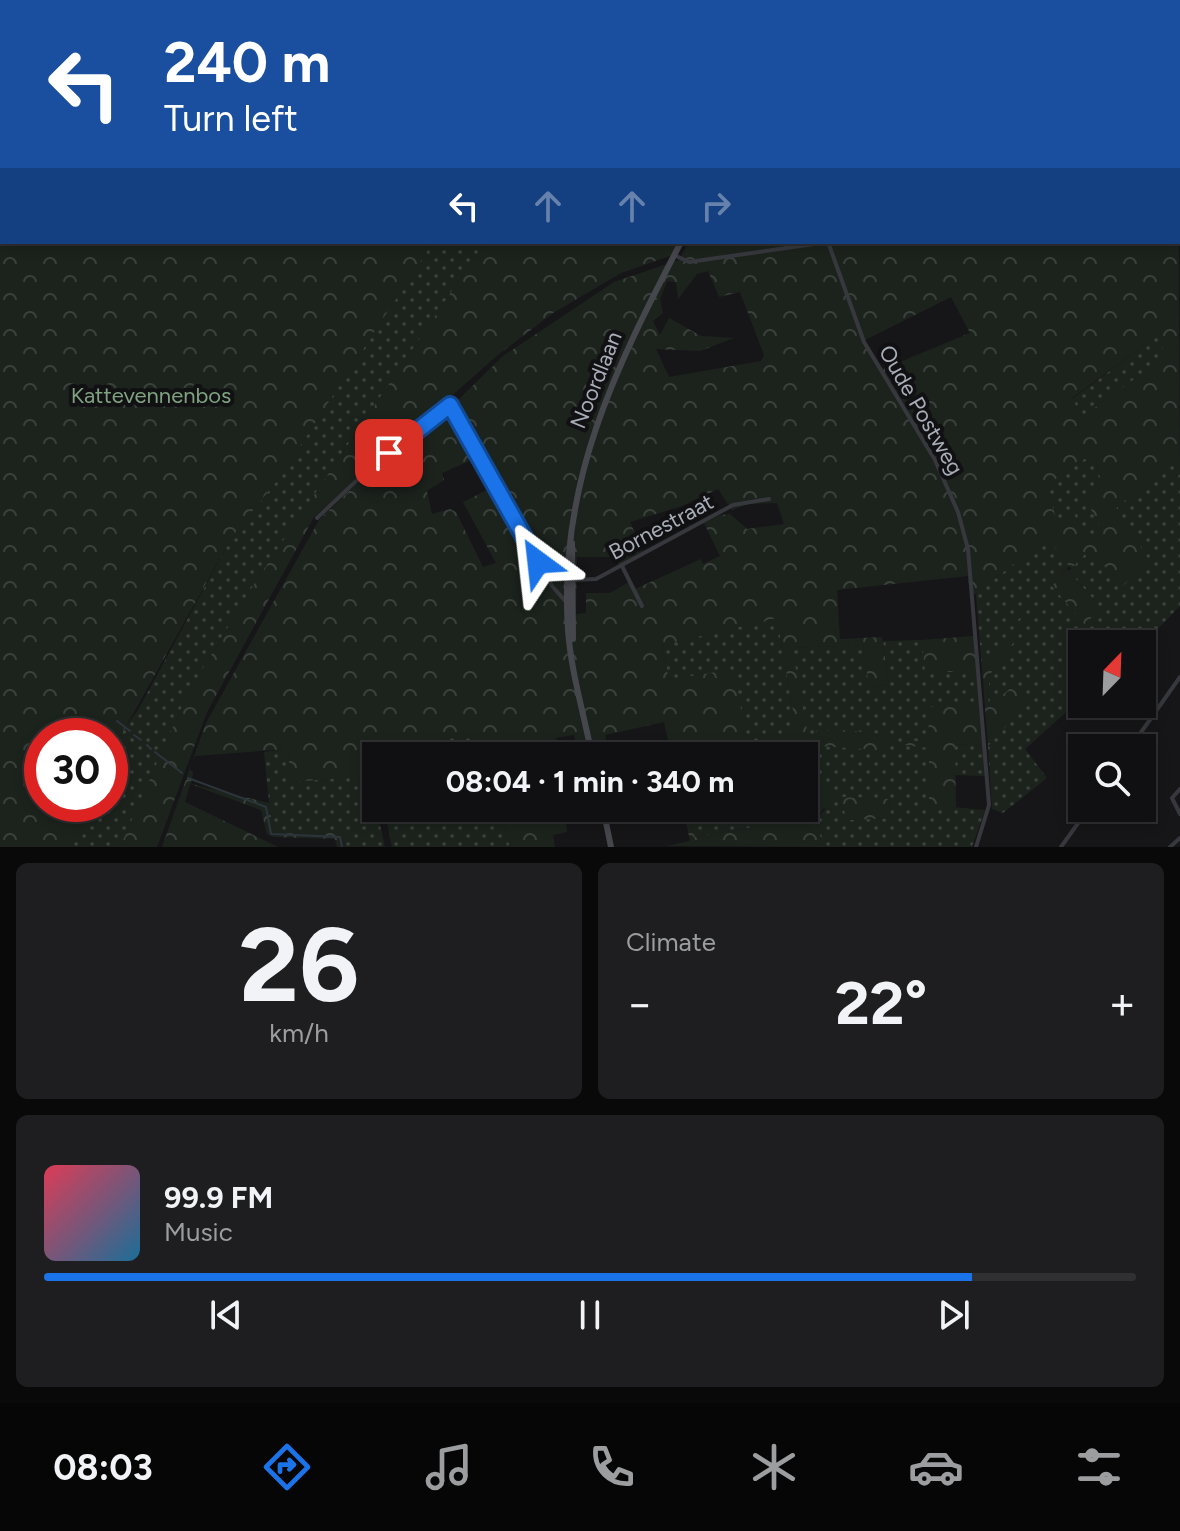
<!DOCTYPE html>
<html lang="en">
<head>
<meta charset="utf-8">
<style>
  :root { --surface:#101012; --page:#1e1e20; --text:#f1f3f6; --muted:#9c9d9f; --line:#303032; --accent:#1a73e8 }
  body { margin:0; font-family:Figtree,sans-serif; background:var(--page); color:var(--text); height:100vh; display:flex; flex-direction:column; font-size:30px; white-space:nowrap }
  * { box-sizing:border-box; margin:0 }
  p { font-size:26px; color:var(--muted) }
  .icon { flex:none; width:44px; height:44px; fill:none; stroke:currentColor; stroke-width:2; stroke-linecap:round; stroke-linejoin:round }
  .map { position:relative; height:847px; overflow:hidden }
  .sheet { display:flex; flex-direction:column; gap:16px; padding:16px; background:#09090a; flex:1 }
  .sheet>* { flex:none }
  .hud { position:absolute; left:0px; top:0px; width:1180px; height:244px; box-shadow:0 4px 12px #0003,0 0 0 2px var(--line); background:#1a4fa0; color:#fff; overflow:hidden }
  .needle { width:52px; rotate:23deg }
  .tools { position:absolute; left:1068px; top:630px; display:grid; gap:16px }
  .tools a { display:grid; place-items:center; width:88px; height:88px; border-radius:0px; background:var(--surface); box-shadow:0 4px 12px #0003,0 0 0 2px var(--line); font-size:40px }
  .speed { position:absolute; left:24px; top:718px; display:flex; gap:16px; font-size:40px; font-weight:700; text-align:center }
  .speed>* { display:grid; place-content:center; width:104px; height:104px; border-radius:50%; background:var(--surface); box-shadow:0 4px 12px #0003,0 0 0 2px var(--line); line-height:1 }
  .speed .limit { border:12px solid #d22; background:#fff; color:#111 }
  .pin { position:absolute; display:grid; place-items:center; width:68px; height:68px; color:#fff; margin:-34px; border-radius:16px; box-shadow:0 4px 12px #0006 }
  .me { position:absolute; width:88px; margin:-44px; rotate:330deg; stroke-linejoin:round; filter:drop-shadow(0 0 6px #0008) }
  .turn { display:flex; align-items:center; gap:28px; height:168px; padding:0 32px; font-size:36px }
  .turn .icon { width:104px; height:104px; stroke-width:2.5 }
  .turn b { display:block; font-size:56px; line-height:68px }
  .lanes { display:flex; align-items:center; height:76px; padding:0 32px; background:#0003; justify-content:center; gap:40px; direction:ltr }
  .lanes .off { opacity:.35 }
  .big { font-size:60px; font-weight:700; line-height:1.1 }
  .sheet .widget { flex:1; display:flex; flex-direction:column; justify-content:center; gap:12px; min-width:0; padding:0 28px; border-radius:12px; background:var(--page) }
  .sheet .dial { align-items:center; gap:0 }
  .dial b { font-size:104px; line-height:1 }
  .song { display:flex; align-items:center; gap:24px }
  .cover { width:96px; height:96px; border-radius:12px; background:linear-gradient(135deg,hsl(350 70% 55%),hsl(200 70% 35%)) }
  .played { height:8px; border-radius:4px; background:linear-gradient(90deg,var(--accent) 85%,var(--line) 85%) }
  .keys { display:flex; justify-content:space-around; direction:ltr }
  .heat { display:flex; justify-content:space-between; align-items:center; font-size:44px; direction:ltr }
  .sheet .tiles { flex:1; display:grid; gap:16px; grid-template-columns:1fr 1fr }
  .widget:last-child { grid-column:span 2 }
  .trip { position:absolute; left:362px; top:742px; width:456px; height:80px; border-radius:0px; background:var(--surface); box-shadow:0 4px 12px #0003,0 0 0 2px var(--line); font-weight:700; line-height:80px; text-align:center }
  .tab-bar { display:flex; height:128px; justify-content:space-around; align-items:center; background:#060607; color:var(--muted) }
  .tab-bar .icon { width:56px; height:56px }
  .tab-bar .current { color:var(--accent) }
  .tab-bar b { font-size:36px; color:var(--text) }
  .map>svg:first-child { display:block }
  .grass { fill:url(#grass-dots); fill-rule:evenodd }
  .forest { fill:url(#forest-crowns); fill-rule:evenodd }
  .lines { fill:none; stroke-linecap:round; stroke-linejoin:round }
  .stream { stroke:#2c353c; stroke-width:2 }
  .street { stroke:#37383d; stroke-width:4 }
  .secondary { stroke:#45474d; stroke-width:6 }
  .route-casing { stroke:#114b97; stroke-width:20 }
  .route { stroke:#1a73e8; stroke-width:14 }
  .labels { text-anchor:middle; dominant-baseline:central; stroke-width:8; stroke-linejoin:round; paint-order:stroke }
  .street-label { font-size:22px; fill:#a8adb8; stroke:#111113 }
  .park-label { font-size:22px; fill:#7fa381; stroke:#111113 }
</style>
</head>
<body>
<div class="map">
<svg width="1180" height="847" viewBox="0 0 1180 847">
  <defs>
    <pattern id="grass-dots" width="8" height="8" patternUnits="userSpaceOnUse" patternTransform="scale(2)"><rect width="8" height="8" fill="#1c231d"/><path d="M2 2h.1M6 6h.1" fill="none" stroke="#3a403c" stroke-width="1.8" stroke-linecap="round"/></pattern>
    <pattern id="forest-crowns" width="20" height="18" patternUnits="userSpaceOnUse" patternTransform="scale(2)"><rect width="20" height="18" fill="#1c231d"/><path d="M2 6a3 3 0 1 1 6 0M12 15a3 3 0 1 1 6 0" fill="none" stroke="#3a403c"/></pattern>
  </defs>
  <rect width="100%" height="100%" fill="#161618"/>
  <g class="grass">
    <path d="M433,242h52l-227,336 -70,115 -68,154h-48l18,-43h20c0,-44 0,-58 28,-94l94,-173 47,-59z"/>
    <path d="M1157,336l10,20 -85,61 -10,-18z"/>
    <path d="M1093,453l8,27 -16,16 17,35 -11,12 -20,-33 -14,13 -10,-38z"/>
    <path d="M1170,461l10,14v131l-38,39 -60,-1v54l-57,51 22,29 -44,35 -11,-4 -4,-63 40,-43 -40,6 1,-33 39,-54 -6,-3 -40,50 -6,-75 72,-58 21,30 -17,20 48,21 -31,-36 20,-22 34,37 25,-26 -32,-52z"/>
    <path d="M777,618l19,111 -40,17 -4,10h-49l40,-8 -22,-77 -52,9 -7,-35z"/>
    <path d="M922,640l4,32h51l3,33 -50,36h-25v4l24,2 1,58 55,5 -13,37h-149l-7,-27 9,-11 -6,-25 -10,-2 -4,-8 -13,-126 71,-3 7,43 19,-4 -6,-43zM841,797l48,2 2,19 -42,2 -11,-21z"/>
    <path d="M478,734l6,22h-39l-4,-17z"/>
    <path d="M955,744l28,2 2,30 -30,-1z"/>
    <path d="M288,749l3,33 78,-6 16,71h-40l-3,-15h-70l-8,-80z"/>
    <path d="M384,808h115l11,39h-118z"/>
    <path d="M688,808h74l3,17 -70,12z"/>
  </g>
  <g class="forest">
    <path d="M0,0l226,2h-224v240h431l-154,236 -47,59 -122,218v-19h-68v68h48l-18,43h-72z"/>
    <path d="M1178,111l2,364 -10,-14 -54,47 33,52 -26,26 -34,-36 -18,19 -24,-32 -71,57h-6l-2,-18 -131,14 3,49 42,-2 7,47 -20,4 -6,-43 -71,3 18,98 -8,4c4,8 6,16 3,24l4,8 19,6 3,9 -15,23 7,27 -156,-1 23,-5 -7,-33h5l7,29 70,-12 -3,-17h42v-52h-52l11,-16 33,-11 -19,-111 -115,27 7,35 52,-9 13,2 13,67 -3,8 -41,8h-41l-1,-6 9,-1 -6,-27 -59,13 5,21 -32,-3 -4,-18 -18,3 4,15 -76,3 -6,-21 -37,4 4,17h-69v50l-7,-30 -78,6 -3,-33 -93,7 -6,13 4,3 -2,12 78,19 4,29h69l3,15h-8l-2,-8 -61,-2 -7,-3 -6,-24 -71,-26 -5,18 93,45h-116l44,-124 113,-203 52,-50 83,-66 49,-48 111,-74 65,-22 10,-18h489zM708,271l11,26 21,-5 24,63 -3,6 -92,16 -13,-28 44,2 34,-13 -33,-2 -32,-18 -9,17 -7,-14 10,-8 -3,-14 7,-18 9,1 2,17 19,-25zM951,297l19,36 -87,36 -18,-29zM1157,336l9,20 -84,61 -10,-19zM1093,453l8,27 -17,16 18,35 -10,11 -21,-32 -14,12 -10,-37zM476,458l17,29 -30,15 33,61 -13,4 -27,-55 -6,-3 -18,5 -5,-23 17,-11 -2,-7zM718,489l14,21 16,-6 29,-1 7,21 -37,5 -17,-15 -10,1 -16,8 16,33 -17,8 -2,-5 -68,31 -4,-8 -19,11h-24v20l-10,1 1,-57h35l7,8 24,-14 -13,-29 52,-16z"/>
    <path d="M485,242h193l-8,14 -49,17 -68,40 -54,41 -185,163 -107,195 -50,135h-37l68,-154 70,-115z"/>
    <path d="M1067,569l33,38 -15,18 -33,-39z"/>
    <path d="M1022,618l6,4 -39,54 -1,31 24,-20 16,16 -40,43 -6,-77z"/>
    <path d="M974,636l3,36h-52l-3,-32z"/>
    <path d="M980,705l3,41 -28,-2 1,63 -27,-1v-58l-25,-3 1,-4h24l-1,-34z"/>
    <path d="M817,730l56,2 15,8 -10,10 -59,-4 -6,-7z"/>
    <path d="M841,797l48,2 2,19 -42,2 -11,-21z"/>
    <path d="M499,808h122v1l-22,8 -4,-9 -30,6 2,18 -14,3 2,12h-45z"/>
  </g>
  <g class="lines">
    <g class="stream">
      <path d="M117,721l13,10"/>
      <path d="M134,735l7,5"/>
      <path d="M147,745l4,4"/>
      <path d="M155,752l27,21"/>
      <path d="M188,778l78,29 5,27 69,3 2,10"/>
    </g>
    <g class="street">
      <path d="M373,2l1,-2"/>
      <path d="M674,255l15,7 139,-20 36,100 71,118 23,52 10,37 21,256 -13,42"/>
      <path d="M317,518l52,-49 81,-64 102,181 15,17"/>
      <path d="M622,566l20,40"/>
      <path d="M573,580l23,-1 137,-74 36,-6"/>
      <path d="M1130,748l50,-71"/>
      <path d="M1180,789l-8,9 8,16"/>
      <path d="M1061,847l28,-39"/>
      <path d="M1170,847l10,-9"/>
    </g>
    <g class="secondary">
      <path d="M806,2l1,-2"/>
      <path d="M572,543l1,96"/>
      <path d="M592,756c-8,-42 -21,-84 -24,-126 -10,-147 47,-261 113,-388"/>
      <path d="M603,808l8,39"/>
    </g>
  </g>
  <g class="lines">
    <defs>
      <path id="route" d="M389,453l61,-48 88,157"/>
    </defs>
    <use href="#route" class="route-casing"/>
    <use href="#route" class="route"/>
  </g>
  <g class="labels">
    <g class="street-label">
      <text transform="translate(596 380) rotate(-68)">Noordlaan</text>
      <text transform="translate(921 410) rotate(60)">Oude Postweg</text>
      <text transform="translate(661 527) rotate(-28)">Bornestraat</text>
    </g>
    <g class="park-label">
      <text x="151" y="395">Kattevennenbos</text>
    </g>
  </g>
</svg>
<div class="tools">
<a><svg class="needle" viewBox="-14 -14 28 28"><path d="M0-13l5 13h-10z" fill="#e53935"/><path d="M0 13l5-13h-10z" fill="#9c9d9f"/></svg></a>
<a><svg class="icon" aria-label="search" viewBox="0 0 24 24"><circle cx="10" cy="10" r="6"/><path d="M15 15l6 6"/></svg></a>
</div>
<div class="speed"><div class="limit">30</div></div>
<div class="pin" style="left:389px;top:453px;background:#d93025"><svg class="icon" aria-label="arrive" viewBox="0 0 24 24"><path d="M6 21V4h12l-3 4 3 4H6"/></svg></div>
<svg class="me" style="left:538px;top:562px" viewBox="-20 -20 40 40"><path d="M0-17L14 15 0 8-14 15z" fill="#1a73e8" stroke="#fff" stroke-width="4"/></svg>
<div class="trip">08:04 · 1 min · 340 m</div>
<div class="hud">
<div class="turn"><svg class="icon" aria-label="left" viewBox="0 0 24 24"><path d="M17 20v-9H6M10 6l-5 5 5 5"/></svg><div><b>240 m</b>Turn left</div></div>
<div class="lanes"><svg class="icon" aria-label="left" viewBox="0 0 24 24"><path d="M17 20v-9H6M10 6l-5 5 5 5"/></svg><svg class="icon off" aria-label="ahead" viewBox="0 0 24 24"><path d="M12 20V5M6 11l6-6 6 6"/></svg><svg class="icon off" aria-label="ahead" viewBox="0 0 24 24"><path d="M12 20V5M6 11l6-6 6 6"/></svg><svg class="icon off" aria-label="right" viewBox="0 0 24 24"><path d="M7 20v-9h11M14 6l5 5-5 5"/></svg></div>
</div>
</div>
<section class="sheet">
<div class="tiles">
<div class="widget dial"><b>26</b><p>km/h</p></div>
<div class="widget"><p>Climate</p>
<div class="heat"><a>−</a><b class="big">22°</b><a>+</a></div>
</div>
<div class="widget">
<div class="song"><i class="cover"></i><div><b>99.9 FM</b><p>Music</p></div></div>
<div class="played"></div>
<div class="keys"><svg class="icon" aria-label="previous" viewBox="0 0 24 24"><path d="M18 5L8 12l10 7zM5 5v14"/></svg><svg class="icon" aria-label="pause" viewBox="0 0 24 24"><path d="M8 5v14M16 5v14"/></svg><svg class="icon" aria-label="next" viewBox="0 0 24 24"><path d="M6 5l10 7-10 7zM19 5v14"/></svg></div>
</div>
</div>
</section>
<nav class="tab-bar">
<b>08:03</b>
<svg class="icon current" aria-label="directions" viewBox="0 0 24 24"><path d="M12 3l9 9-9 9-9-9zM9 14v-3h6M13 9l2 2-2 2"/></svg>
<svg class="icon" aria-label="music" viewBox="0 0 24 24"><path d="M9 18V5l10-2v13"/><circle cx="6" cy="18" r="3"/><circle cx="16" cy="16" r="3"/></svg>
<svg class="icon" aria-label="phone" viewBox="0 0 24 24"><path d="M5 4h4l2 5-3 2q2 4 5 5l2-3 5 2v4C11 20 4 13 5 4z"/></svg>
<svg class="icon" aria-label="climate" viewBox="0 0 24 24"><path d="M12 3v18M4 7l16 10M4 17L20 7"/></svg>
<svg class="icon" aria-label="car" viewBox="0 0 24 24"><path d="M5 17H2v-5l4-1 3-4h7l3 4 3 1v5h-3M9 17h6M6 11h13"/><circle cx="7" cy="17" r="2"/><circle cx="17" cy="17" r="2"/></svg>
<svg class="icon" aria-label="filters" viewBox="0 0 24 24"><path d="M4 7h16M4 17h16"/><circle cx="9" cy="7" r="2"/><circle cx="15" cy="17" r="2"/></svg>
</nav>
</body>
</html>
